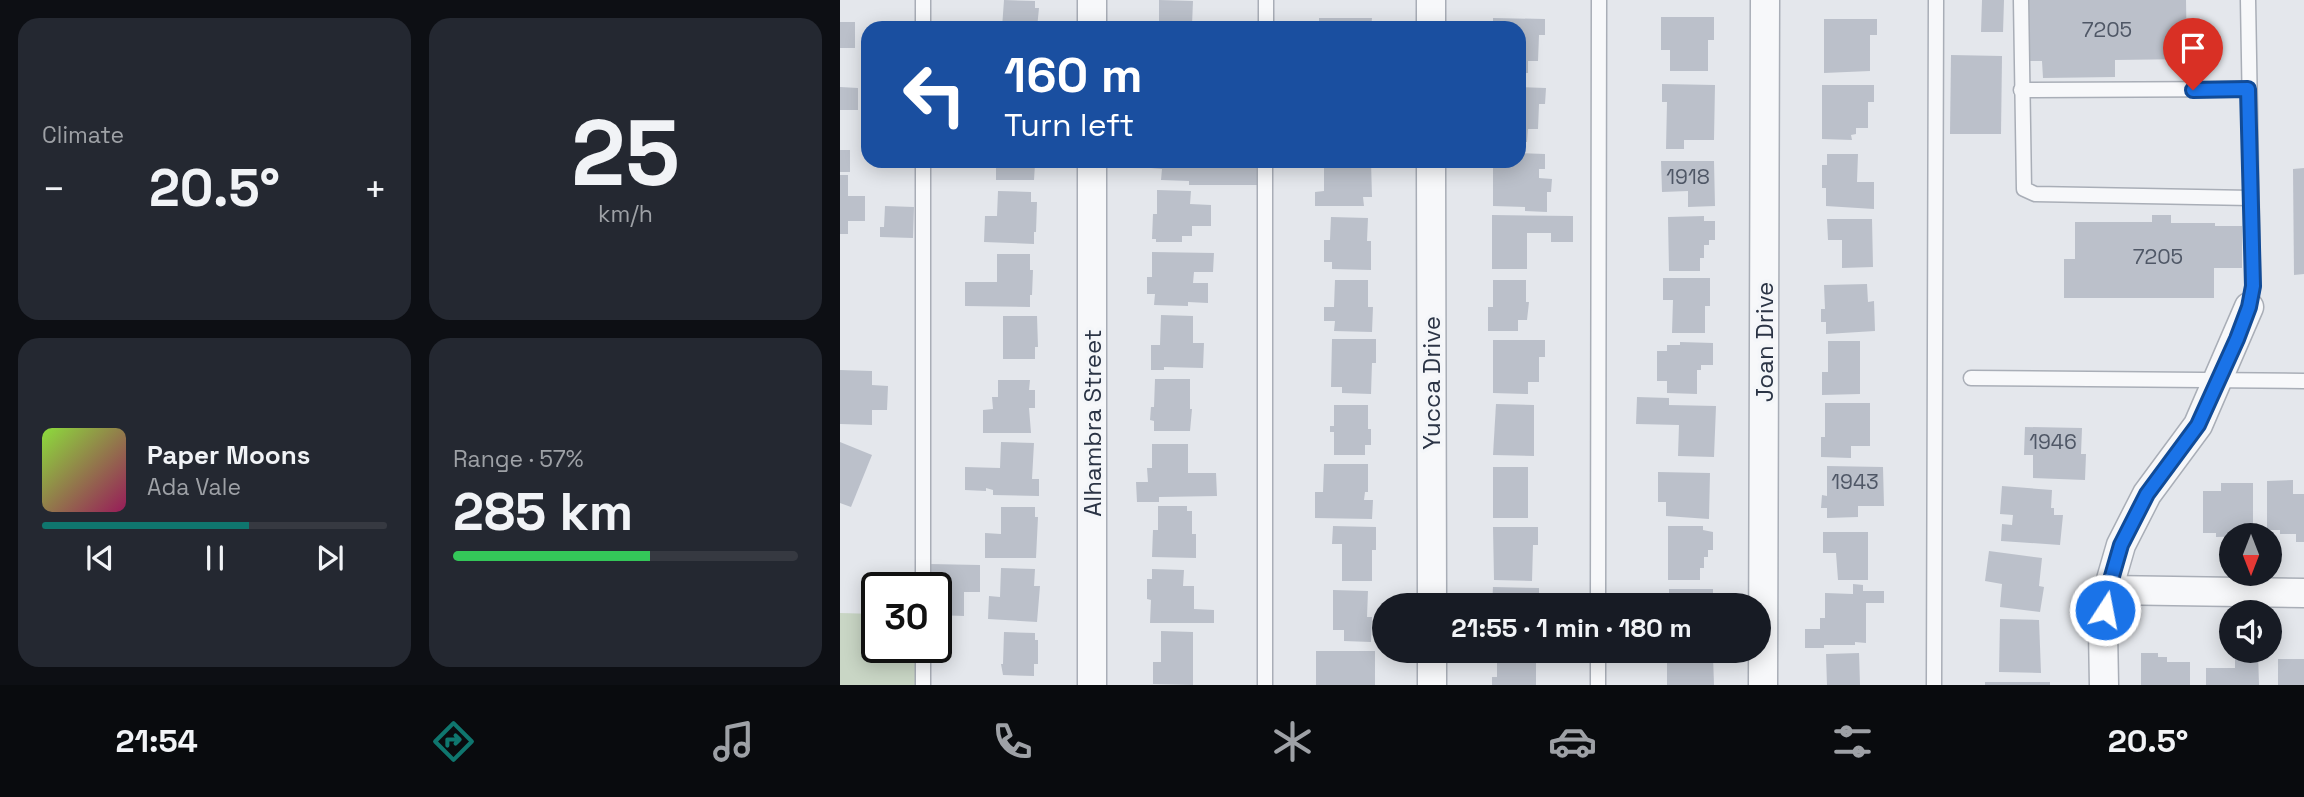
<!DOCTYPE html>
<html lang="en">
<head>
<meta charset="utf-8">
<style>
  :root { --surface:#171b24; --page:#242831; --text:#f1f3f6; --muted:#9ea1a6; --line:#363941; --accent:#0f766e }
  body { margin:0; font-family:"Space Grotesk",sans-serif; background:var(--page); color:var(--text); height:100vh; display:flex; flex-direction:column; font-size:26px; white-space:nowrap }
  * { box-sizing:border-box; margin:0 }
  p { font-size:23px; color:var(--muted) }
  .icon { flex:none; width:38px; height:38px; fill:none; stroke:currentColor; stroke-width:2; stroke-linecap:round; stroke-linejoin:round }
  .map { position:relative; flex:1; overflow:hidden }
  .panel { display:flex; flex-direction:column; gap:18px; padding:18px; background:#0d0f14; width:840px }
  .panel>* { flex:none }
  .guide { position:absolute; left:21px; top:21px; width:665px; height:147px; border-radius:21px; box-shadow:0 4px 18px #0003; background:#1a4fa0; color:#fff; overflow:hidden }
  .needle { width:46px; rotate:180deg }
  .buttons { position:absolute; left:1379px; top:523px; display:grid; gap:14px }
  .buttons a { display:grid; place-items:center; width:63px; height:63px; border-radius:50%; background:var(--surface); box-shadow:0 4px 18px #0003; font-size:35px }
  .speed { position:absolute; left:21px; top:572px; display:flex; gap:14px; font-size:35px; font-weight:700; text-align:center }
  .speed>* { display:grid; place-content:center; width:91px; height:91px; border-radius:50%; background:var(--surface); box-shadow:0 4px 18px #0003; line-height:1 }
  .speed .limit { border:4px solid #111; border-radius:10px; background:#fff; color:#111 }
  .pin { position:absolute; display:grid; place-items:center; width:60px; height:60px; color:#fff; margin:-72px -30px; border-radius:50% 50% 50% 0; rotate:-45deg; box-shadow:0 0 7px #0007 }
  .pin .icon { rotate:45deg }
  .me { position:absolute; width:77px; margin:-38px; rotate:11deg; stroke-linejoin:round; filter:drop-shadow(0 0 5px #0008) }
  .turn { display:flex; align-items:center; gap:24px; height:147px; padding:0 28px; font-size:32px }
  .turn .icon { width:91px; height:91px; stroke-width:2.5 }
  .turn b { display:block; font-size:49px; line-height:60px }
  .big { font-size:52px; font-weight:600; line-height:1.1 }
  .panel .card { flex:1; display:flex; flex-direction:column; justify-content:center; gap:10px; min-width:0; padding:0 24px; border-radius:21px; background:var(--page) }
  .panel .dial { align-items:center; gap:0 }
  .dial b { font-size:91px; line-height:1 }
  .song { display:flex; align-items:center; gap:21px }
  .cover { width:84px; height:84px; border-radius:10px; background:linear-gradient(135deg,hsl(90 70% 55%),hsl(330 70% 35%)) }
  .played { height:7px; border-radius:4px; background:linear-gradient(90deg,var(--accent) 60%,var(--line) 60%) }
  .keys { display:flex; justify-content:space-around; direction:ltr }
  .heat { display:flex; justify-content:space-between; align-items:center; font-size:38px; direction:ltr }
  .charge { height:10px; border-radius:5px; background:linear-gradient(90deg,#34c759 57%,var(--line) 0) }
  .panel .tiles { flex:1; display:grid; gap:18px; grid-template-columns:repeat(2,1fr) }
  .trip { position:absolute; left:532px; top:593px; width:399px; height:70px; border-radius:35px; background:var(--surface); box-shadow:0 4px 18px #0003; font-weight:600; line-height:70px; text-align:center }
  .tab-bar { display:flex; height:112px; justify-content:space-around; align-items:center; background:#090b0e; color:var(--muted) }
  .tab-bar .icon { width:49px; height:49px }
  .tab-bar .on { color:var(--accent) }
  .tab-bar b { font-size:32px; color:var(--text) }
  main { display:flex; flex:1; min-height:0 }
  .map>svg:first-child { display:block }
  .green { fill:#c9d6c5 }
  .building { fill:#bbc0ca }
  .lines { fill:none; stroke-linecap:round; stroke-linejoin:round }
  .lane-casing { stroke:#a9aeb7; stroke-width:17 }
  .street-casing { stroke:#a9aeb7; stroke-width:31 }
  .lane { stroke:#f7f8fa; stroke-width:14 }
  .street { stroke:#f7f8fa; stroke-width:28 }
  .route-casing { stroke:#114b97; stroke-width:18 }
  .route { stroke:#1a73e8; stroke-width:12 }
  .labels { text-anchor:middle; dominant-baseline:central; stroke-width:7; stroke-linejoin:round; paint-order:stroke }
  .number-label { font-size:21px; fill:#4f5766 }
  .street-label { font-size:24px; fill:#2b3445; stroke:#f4f6f9 }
</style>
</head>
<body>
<main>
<section class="panel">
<div class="tiles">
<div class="card"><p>Climate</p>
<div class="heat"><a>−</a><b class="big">20.5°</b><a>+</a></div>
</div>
<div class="card dial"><b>25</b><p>km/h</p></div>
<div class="card">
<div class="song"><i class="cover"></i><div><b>Paper Moons</b><p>Ada Vale</p></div></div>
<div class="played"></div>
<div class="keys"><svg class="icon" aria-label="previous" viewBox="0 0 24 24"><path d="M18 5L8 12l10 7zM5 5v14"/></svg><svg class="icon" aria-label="pause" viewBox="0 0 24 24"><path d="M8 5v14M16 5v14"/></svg><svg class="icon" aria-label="next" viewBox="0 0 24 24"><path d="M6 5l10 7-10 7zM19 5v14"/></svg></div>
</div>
<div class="card"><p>Range · 57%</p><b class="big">285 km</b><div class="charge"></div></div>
</div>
</section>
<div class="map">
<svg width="1464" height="685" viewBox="0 0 1464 685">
  <rect width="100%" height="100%" fill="#e4e7ec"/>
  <path class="green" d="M0,613l37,1v34h41v37h-78z"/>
  <g class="building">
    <path d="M164,0l31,1v7h4l-2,20h-35z"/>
    <path d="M319,0l34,1 -1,24h22v3h-55z"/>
    <path d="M1142,0h22l-1,32h-22z"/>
    <path d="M1187,0h159l1,59 -72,1v17l-72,1 -1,-17h-15z"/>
    <path d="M821,17h53v23h-6v31h-38v-21h-9z"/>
    <path d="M479,18h53l-1,10h-52z"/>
    <path d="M653,18l52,1v16h-6l-1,26h-10v12h-9v-45h-26z"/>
    <path d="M984,19h53v16h-7v36l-46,2z"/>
    <rect x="0" y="22" width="15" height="26"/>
    <path d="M1111,55l51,1 -1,78h-51z"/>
    <path d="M822,84l53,1 -1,55h-30v9h-18l1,-47h-5z"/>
    <path d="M982,85h52v17h-6v26h-12v6l-5,1 1,5 -30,-1z"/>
    <path d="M0,87l18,1v22h-18z"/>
    <path d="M679,87l27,1 -1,16h-6l-1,25h-10l-1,13h-8z"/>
    <rect x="0" y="150" width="10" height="22"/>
    <path d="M679,153l26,1v15h-6v9l13,1 -1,13h-4v20l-22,-1v-4l-32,-1v-45h26z"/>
    <path d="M987,154h31l-1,28h17v27l-48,-3v-18h-4v-23h5z"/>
    <path d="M156,161h36l-1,3h4l-1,16h-38z"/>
    <path d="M311,161h58v6h9v-4l40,1v21h-69v-4l-28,-1 1,-11 -11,-1z"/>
    <path d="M484,161h47l1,36h-9l1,9h-49v-14l9,-1z"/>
    <path d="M821,161h53l1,45 -27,1v-16l-26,1z"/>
    <path d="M1464,168v106l-10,1 -1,-106z"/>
    <path d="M0,175h8v21h17v25h-17v13h-8z"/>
    <path d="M317,190l34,1 -1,13 21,1v21h-19v10h-10v6h-26v-3h-4l1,-25h4z"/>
    <path d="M158,191l33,1v10h6l-1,30h-2v12l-50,-2 1,-26h12z"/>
    <path d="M45,206l29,1 -1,31 -33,-1v-10h4z"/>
    <path d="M652,215l81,1v26h-22v-9h-24v36h-35z"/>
    <path d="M1312,215h19v8h44v3h27v42h-28v30h-150v-39h11v-37h77z"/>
    <path d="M864,216v5h11v19h-6v5h-5v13h-4v13h-31l-1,-54z"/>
    <path d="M491,217l37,1 -1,23h4v29l-39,-1v-7h-8v-22h6z"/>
    <path d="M987,219h45l1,48 -31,1v-28h-14z"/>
    <path d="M312,252l62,1 -1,19h-19l-1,11h15v20l-20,-1v4l-34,-1 1,-11h-8v-17h5z"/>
    <path d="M157,254h33v16h3l-1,25h-2v12l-65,-1v-24h32z"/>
    <path d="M823,278h47v28h-5v27h-33l1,-33h-10z"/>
    <path d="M495,280h33v27h5l-1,25 -38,-1 1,-10h-11v-14h10z"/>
    <path d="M653,280h33v22h3l-2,18h-9v11h-30v-24h5z"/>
    <path d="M1027,284l1,18 6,-1 1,30 -49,3v-12h-5v-13h4l-1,-24z"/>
    <path d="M321,315l32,1v27h11l-1,25 -39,-1v3h-13v-25h9z"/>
    <path d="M163,316h34l1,31h-3v12h-32z"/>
    <path d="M492,339h44v24h-4l-1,31 -29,-1v-6h-11z"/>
    <path d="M653,340h52v17h-6v25h-11v12l-35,-1z"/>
    <path d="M988,341h32v53l-38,1v-23h6z"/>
    <path d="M840,342l33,1v22h-12v5h-4v24l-30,-1v-12h-10v-30h10v-6h13z"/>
    <path d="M0,370l32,1v14l16,1 -1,24h-15v15l-32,-1z"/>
    <path d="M315,379h35v30h2l-2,22h-36v-10l-4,-1 1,-13h3z"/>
    <path d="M158,380h32l-1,10h6v18h-6l2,25h-48v-23l10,-1 -1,-12h6z"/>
    <path d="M797,397l32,1v7l47,1 -2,51 -36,-1 1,-31 -43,-1z"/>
    <path d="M985,403h45v43h-19v12l-30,-1v-20h4z"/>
    <path d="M656,404l38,1v51l-41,-1z"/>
    <path d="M494,405h34v24h3v16h-6v10h-31v-23h-4v-6h4z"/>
    <path d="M1185,427l57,1 -1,26h5l-1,26 -52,-2v-23h-9z"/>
    <path d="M0,442l32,13 -21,52 -11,-4z"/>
    <path d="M161,442l33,1 -2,36h7v17l-46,-1v-5l-7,-2v3l-21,-1v-23l35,1z"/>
    <path d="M312,444h36v29h28l1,23 -58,1v5h-22l-1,-20h12l-1,-14h5z"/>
    <path d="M484,464h44v28h-3l-1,8h9l-1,19 -57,-1v-26h8z"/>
    <path d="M987,466l56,1 1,39h-26v11l-31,1v-10h-6l1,-13 5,1z"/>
    <rect x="653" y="467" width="35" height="51"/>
    <path d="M818,472l52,1 -1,46 -43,-3v-14h-8z"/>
    <path d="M1453,480v14h11v48h-8v-8h-16v-4h-13v-49z"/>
    <path d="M1381,483h32v53l-37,1v-4h-13v-42h18z"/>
    <path d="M1162,486l50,4 -1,18h3v7h9l-3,30 -59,-4 1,-17 10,1 1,-10 -13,-1z"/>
    <path d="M318,506h29v5h5v23h4v24l-44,-1 1,-27h5z"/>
    <path d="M161,507h34v10h3l-2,41h-51v-25l16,1z"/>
    <path d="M493,526l43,1v23h-4v31h-30v-37h-10z"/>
    <path d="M828,526h35v4l10,2v18h-5v7h-4v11h-4v12h-32z"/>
    <path d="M653,527h45v18h-5l-1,36 -38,-1z"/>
    <path d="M983,532h45v48h-30l-2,-27h-13z"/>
    <path d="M1149,551l53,7 -3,28 5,1 -4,25 -40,-5 2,-23 -17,-3z"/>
    <path d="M88,564l52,1v27h-16v24l-28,-1v-31h-8z"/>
    <path d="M161,568l34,1 -1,17h6l-3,36 -49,-3 1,-23 11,1z"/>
    <path d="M312,569l32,1 -1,16h11v23l20,1v13h-64l1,-23 -4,-1v-20h5z"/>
    <path d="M1013,584l10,1v6h21v12h-18v40l-11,-1v3h-31v3h-19v-19h15v-11h5v-25l28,1z"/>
    <path d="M653,587l46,1v18h-47z"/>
    <rect x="829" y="589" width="44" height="17"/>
    <path d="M493,590l35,1 -1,26h5l-1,25 -27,-1v-11h-11z"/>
    <path d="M1160,619l39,1 2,53 -42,-1z"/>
    <path d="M321,631l32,1v53l-40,-1v-22h8z"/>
    <path d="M164,632l31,1v7h3v24h-4v12l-31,-1 -2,-11h2z"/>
    <rect x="476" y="651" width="59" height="34"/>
    <path d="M657,653h39v32h-44v-8h5z"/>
    <path d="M1019,653l1,32h-33l-1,-31z"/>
    <path d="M1301,653h17v4h9v5h23v23h-49z"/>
    <path d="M1395,653h23l1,32h-53v-17h29z"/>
    <path d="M873,656l1,29h-47v-27z"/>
    <rect x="1438" y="659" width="26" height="26"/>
    <rect x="1145" y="682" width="65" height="3"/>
  </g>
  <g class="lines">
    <defs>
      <g id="lane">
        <path d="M83,0v28"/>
        <path d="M1181,0l3,189 11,5 216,4"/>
        <path d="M1408,0l5,286 -4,21"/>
        <path d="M426,28v-28"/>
        <path d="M1181,90l227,-1"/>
        <path d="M83,161v427"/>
        <path d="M1131,378l333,3"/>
        <path d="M758,606l1,-606"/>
        <path d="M83,648v37"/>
        <path d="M425,685v-524"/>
        <path d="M758,685v-34"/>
        <path d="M1094,685l2,-685"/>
      </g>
      <g id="street">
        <path d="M252,0v28"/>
        <path d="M591,0v28"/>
        <path d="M252,161v524"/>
        <path d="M591,161l1,445"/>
        <path d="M1268,590l196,3"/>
        <path d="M592,651v34"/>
        <path d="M923,685l2,-685"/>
        <path d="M1264,685l-1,-55 5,-40 13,-45 26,-51 51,-69 51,-118"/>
      </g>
    </defs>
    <use href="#lane" class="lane-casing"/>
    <use href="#street" class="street-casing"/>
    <use href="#lane" class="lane"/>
    <use href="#street" class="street"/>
  </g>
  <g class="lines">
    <defs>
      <path id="route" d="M1265,610l3,-20 13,-45 26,-51 51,-69 39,-86 12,-32 4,-21 -5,-197 -55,1"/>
    </defs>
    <use href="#route" class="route-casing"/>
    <use href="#route" class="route"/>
  </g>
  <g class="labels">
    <g class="number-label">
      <text x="1267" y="29">7205</text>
      <text x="848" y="176">1918</text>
      <text x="1318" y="256">7205</text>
      <text x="1213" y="441">1946</text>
      <text x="1015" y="481">1943</text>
    </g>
    <g class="street-label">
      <text transform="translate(924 342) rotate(-90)">Joan Drive</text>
      <text transform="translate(591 383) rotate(-90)">Yucca Drive</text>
      <text transform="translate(252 423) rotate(-90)">Alhambra Street</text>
    </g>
  </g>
</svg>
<div class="buttons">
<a><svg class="needle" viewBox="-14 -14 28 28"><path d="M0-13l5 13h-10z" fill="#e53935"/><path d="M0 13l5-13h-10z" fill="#9ea1a6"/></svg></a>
<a><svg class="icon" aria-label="sound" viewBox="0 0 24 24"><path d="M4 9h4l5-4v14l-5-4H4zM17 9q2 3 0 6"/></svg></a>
</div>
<div class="speed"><div class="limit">30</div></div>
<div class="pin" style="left:1353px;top:90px;background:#d93025"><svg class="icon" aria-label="arrive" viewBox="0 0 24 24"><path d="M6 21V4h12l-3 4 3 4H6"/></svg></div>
<svg class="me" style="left:1265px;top:610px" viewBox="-20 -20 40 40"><circle r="17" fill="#1a73e8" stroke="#fff" stroke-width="3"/><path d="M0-11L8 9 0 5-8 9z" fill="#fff"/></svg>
<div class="trip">21:55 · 1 min · 180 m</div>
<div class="guide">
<div class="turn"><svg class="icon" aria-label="left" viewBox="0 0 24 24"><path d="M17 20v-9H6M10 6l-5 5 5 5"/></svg><div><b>160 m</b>Turn left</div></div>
</div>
</div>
</main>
<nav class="tab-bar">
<b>21:54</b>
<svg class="icon on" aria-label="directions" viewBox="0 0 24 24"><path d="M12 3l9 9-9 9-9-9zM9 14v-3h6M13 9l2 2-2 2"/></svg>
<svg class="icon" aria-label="music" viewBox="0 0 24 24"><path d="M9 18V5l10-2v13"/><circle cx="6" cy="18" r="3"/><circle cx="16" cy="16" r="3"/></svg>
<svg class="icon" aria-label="phone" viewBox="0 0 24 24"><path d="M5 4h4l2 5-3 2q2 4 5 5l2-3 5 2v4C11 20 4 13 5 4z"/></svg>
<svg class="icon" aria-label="climate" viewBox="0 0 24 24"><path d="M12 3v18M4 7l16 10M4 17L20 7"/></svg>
<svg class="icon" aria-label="car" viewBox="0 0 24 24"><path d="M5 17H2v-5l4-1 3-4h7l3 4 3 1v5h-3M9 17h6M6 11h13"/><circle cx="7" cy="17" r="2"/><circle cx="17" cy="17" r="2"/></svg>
<svg class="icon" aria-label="filters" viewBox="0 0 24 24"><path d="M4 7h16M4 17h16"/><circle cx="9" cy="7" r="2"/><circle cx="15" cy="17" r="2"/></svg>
<b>20.5°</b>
</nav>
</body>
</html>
